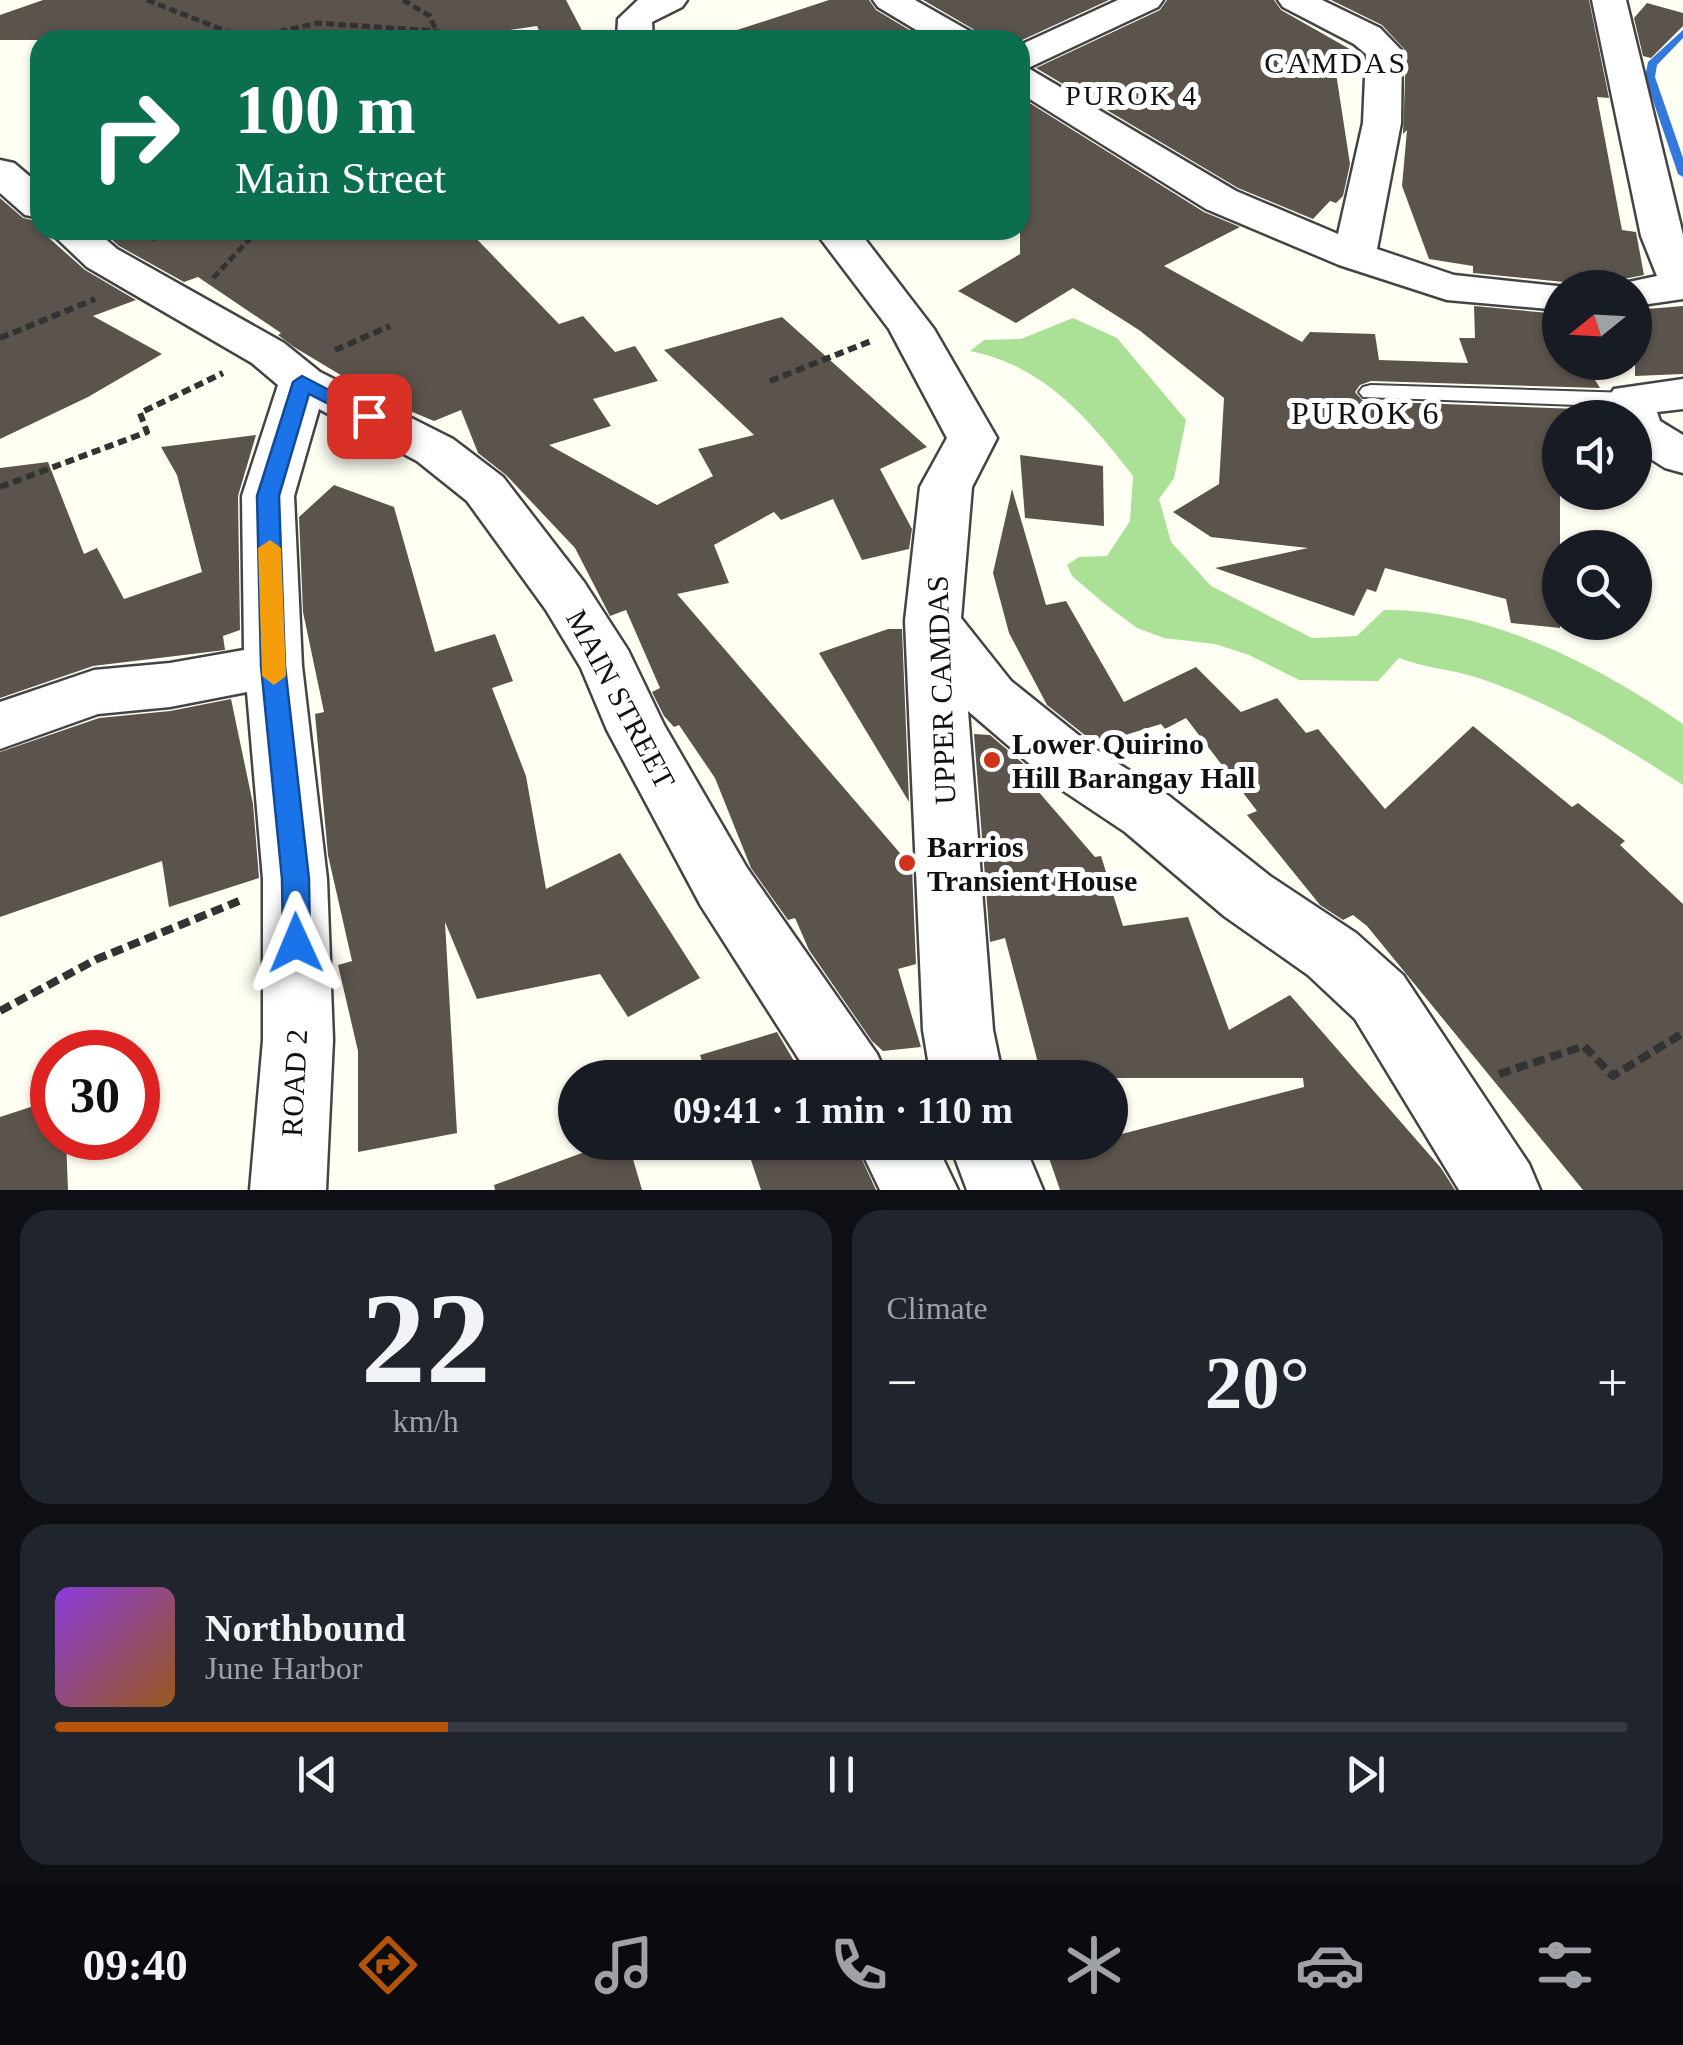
<!DOCTYPE html>
<html lang="en">
<head>
<meta charset="utf-8">
<style>
  :root { --surface:#171b24; --page:#20242c; --text:#f1f3f6; --muted:#9ea1a6; --line:#363941; --accent:#b45309 }
  body { margin:0; font-family:"Times New Roman",serif; background:var(--page); color:var(--text); height:100vh; display:flex; flex-direction:column; font-size:38px; white-space:nowrap }
  * { box-sizing:border-box; margin:0 }
  p { font-size:32px; color:var(--muted) }
  .icon { flex:none; width:55px; height:55px; fill:none; stroke:currentColor; stroke-width:2; stroke-linecap:round; stroke-linejoin:round }
  .map { position:relative; height:1190px; overflow:hidden }
  .side { display:flex; flex-direction:column; gap:20px; padding:20px; background:#0d0f14; flex:1 }
  .side>* { flex:none }
  .top-card { position:absolute; left:30px; top:30px; width:1000px; height:210px; border-radius:30px; box-shadow:0 2px 8px #0004; background:#0b6e4f; color:#fff; overflow:hidden }
  .needle { width:65px; rotate:252deg }
  .fabs { position:absolute; left:1542px; top:270px; display:grid; gap:20px }
  .fabs a { display:grid; place-items:center; width:110px; height:110px; border-radius:50%; background:var(--surface); box-shadow:0 2px 8px #0004; font-size:50px }
  .speed { position:absolute; left:30px; top:1030px; display:flex; gap:20px; font-size:50px; font-weight:700; text-align:center }
  .speed>* { display:grid; place-content:center; width:130px; height:130px; border-radius:50%; background:var(--surface); box-shadow:0 2px 8px #0004; line-height:1 }
  .speed .limit { border:15px solid #d22; background:#fff; color:#111 }
  .pin { position:absolute; display:grid; place-items:center; width:85px; height:85px; color:#fff; margin:-42px; border-radius:20px; box-shadow:0 5px 15px #0006 }
  .me { position:absolute; width:110px; margin:-55px; rotate:359deg; stroke-linejoin:round; filter:drop-shadow(0 0 8px #0008) }
  .turn { display:flex; align-items:center; gap:35px; height:210px; padding:0 40px; font-size:45px }
  .turn .icon { width:130px; height:130px; stroke-width:2.5 }
  .turn b { display:block; font-size:70px; line-height:85px }
  .big { font-size:75px; font-weight:700; line-height:1.1 }
  .side .widget { flex:1; display:flex; flex-direction:column; justify-content:center; gap:15px; min-width:0; padding:0 35px; border-radius:30px; background:var(--page) }
  .side .dial { align-items:center; gap:0 }
  .dial b { font-size:130px; line-height:1 }
  .song { display:flex; align-items:center; gap:30px }
  .cover { width:120px; height:120px; border-radius:15px; background:linear-gradient(135deg,hsl(270 70% 55%),hsl(30 70% 35%)) }
  .played { height:10px; border-radius:5px; background:linear-gradient(90deg,var(--accent) 25%,var(--line) 25%) }
  .keys { display:flex; justify-content:space-around; direction:ltr }
  .heat { display:flex; justify-content:space-between; align-items:center; font-size:55px; direction:ltr }
  .side .tiles { flex:1; display:grid; gap:20px; grid-template-columns:1fr 1fr }
  .widget:last-child { grid-column:span 2 }
  .trip { position:absolute; left:558px; top:1060px; width:570px; height:100px; border-radius:50px; background:var(--surface); box-shadow:0 2px 8px #0004; font-weight:700; line-height:100px; text-align:center }
  .menu { display:flex; height:160px; justify-content:space-around; align-items:center; background:#090b0e; color:var(--muted) }
  .menu .icon { width:70px; height:70px }
  .menu .selected { color:var(--accent) }
  .menu b { font-size:45px; color:var(--text) }
  .map>svg:first-child { display:block }
  .forest { fill:#aae196 }
  .lines { fill:none; stroke-linecap:round; stroke-linejoin:round }
  .stream { fill:#3378db; fill-rule:evenodd }
  .building { fill:#5b544c }
  .service-casing { stroke:#444; stroke-width:4 }
  .minor-casing { stroke:#444; stroke-width:5 }
  .path-far2 { stroke:#333; stroke-width:5; stroke-dasharray:8 4; stroke-linecap:butt }
  .path-far1 { stroke:#333; stroke-width:6; stroke-dasharray:9 5; stroke-linecap:butt }
  .path { stroke:#333; stroke-width:8; stroke-dasharray:12 6; stroke-linecap:butt }
  .service { fill:#fff; fill-rule:evenodd }
  .minor { fill:#fff; fill-rule:evenodd }
  .route { fill:#1a73e8; stroke:#114b97; stroke-width:2.5 }
  .slow { fill:#f59e0b }
  .poi-dot { fill:#d03319; stroke:#fff; stroke-width:4 }
  .labels { text-anchor:middle; dominant-baseline:central; stroke-width:10; stroke-linejoin:round; paint-order:stroke }
  .far-neighbourhood-label { font-size:28px; letter-spacing:2.5px; fill:#111; stroke:#fff }
  .far-quarter-label { font-size:30px; letter-spacing:2.5px; fill:#111; stroke:#fff }
  .street-label { font-size:30px; fill:#111; stroke:#fff }
  .poi-label { font-size:30px; font-weight:bold; fill:#111; stroke:#fff; text-anchor:start }
  .neighbourhood-label { font-size:32px; letter-spacing:2.5px; fill:#111; stroke:#fff }
</style>
</head>
<body>
<div class="map">
<svg width="1683" height="1190" viewBox="0 0 1683 1190">
  <rect width="100%" height="100%" fill="#fffff4"/>
  <path class="forest" d="M1073,318l44,20 69,82 -12,58 -15,21 12,43 40,44 101,52 45,-2 27,-26c103,-2 216,56 299,114v61c-66,-43 -133,-84 -208,-108 -25,-8 -51,-9 -76,-19l-21,23 -79,-1 -50,-25 -34,-11 -51,-6 -27,-10 -31,-23 -34,-29 -5,-11 12,-8 28,-1 23,-35 3,-45c-44,-57 -88,-110 -163,-125l14,-11 37,-1z"/>
  <g class="lines">
    <path class="stream" d="M1683,30v8l-26,27 -2,12 28,81v19l-5,-3 -33,-97 3,-15z"/>
  </g>
  <g class="building">
    <path d="M43,0h523l21,40h-44l-6,-14 -94,14h-443v-25z"/>
    <path d="M829,0h40l7,10 50,30h-194l-1,-8z"/>
    <path d="M923,0h186l-89,41 -40,-1 -7,-11z"/>
    <path d="M1167,0h107l7,10 81,46 -1,20 -7,-21 -20,5 16,104 -7,32 -7,7 -6,-2 -17,18 -75,-31 -202,-120 124,-58z"/>
    <path d="M1331,0h258l20,98 -12,-1 25,133 14,2 8,43 -26,5 -4,7 -141,-14v-7l-44,-7 -27,-73 5,-56 -4,4 3,-83 -24,-26z"/>
    <path d="M1647,3l36,10v13l-32,32 -8,-2 -9,-38z"/>
    <path d="M1020,97l184,115 36,15 -76,39 138,76 8,-10 65,2 4,26 89,3 -9,-25h16l-1,-32 86,8v48h24l16,26 -229,-7 -11,4 -5,7 8,9 242,9 1,8h-46v210l-49,-5 -5,-24 -121,-31 -9,24 -9,-3 -13,27 -139,-48 93,-20 -97,-11 -38,-25 46,-28 5,-86 -85,-68 -66,-42 -57,35 -58,-32 62,-37z"/>
    <path d="M0,198l23,20 17,4v8l45,40 51,30 -43,16 69,38 -74,43 -88,42z"/>
    <path d="M101,230h367l91,94 24,-8 32,36 20,-6 23,35 -65,18 18,27 -62,19 108,60 56,-29 -15,-27 56,-14 -90,-85 118,-33 145,130 -47,22 32,60 -3,20 -47,11 -29,-61 -52,21 -7,-8 -60,33 15,38 -52,11 235,273 4,97 -18,5 23,78 -38,4 -11,-10 -63,-91 -14,-32 -7,2 -37,-52 -36,-90 -36,-53 -5,2 -10,-11 -12,-24 8,-4 -34,-78 -16,6 -35,-68 -69,-73 -28,-22 -17,-43 -27,11 -55,-23 -85,-51 -16,-12 3,-2 -83,-56 -14,5 -65,-36z"/>
    <path d="M1683,306v68l-48,2v-66z"/>
    <path d="M256,435l-18,61 2,134 -17,6 2,14 -132,16 -93,32v-230l48,-6 36,92 13,-6 27,51 78,-27 -25,-97 -16,-28z"/>
    <path d="M1020,455l83,11 1,60 -79,-8z"/>
    <path d="M334,485l60,22 41,145 60,-18 18,47 -21,7 34,88 20,113 74,-36 80,125 -72,39 -28,-43 -123,25 -32,-77 12,211 -99,19v-101l-20,-86 14,-4 -24,-106 -13,-141 9,-2 -21,-100 -4,-95z"/>
    <path d="M1012,489l34,116 20,-4 58,101 72,-35 45,45 36,-14 29,35 12,-4 67,80 88,-83 99,81 6,-4 47,38 -5,4 63,59v286h-100l-216,-264 -14,-11 -10,5 -23,-15 -73,-90 10,-4 -71,-93 -21,11 -4,-5 -65,20 -49,-39 -38,-72 -16,-60z"/>
    <path d="M888,629h14l7,173 -90,-149z"/>
    <path d="M231,699l22,105 6,74 -90,29 -7,-46 -162,56v-165l99,-34 71,-7z"/>
    <path d="M974,734l16,1 36,31 -8,2 77,89 6,-1 22,70 65,-9 41,113 61,-35 151,173 14,22h-395l-13,-38 39,-10h24v-5l194,-50 -1,-9h-261l-37,-140 -15,4z"/>
    <path d="M777,1032l27,46h-97l-7,-23z"/>
    <path d="M52,1100v38h14l2,52h-68v-73z"/>
    <path d="M612,1142h16l14,48h-147l-1,-5z"/>
    <path d="M745,1142h109l22,48h-115z"/>
  </g>
  <g class="lines">
    <defs>
      <path id="service" d="M1371,385l260,8 12,7 -12,7 -268,-10 -4,-5 4,-5z"/>
      <g id="minor">
        <path d="M638,0h49l-5,7 -30,15 1,18h-36l1,-21z"/>
        <path d="M873,0h42l56,32 5,8h-43l-55,-33z"/>
        <path d="M1118,0h45l-5,7 -130,61 208,123 102,43 25,-111 3,-69 -12,-10 -71,-37 -5,-7h44l58,28 22,23 -1,72 -24,126 77,26 122,13h-16v22l-113,-10 -108,-35 -133,-56 -186,-116v-48z"/>
        <path d="M1592,0h34l57,235v64l-48,7v-18h-18l2,-4 38,-8 -16,-40z"/>
        <path d="M0,160l14,3 26,22v33l-15,-3 -25,-22z"/>
        <path d="M48,230h47l22,19 167,94 36,29 133,67 50,38 81,105 44,68 36,75 83,143 130,186 11,24h-77l-110,-172 -94,-176 -26,-62 -35,-58 -79,-109 -50,-40 -98,-52 -25,87 8,170 25,213 6,161 -7,150h-76l13,-150v-161l-16,-187 -77,15 -72,7 -98,35v-47l94,-32 76,-7 74,-13 -2,-154 36,-111 -26,-22 -165,-96z"/>
        <path d="M814,230h44l76,99 63,109 -25,49 -11,131 50,63 86,69 72,46 101,80 86,57 47,42 126,189 11,26h-81l-104,-171 -47,-44 -84,-59 -99,-84 -72,-48 -85,-73 25,319 10,48h-72l-8,-48 -18,-409 15,-134 27,-49 -58,-109z"/>
        <path d="M1683,379v30l-26,3 3,9 23,14v38l-18,-5 -30,-19v-31h-25l-3,-18 7,-11z"/>
        <path d="M857,1142h78l23,48h-78z"/>
        <path d="M949,1142h74l20,48h-76z"/>
      </g>
    </defs>
    <use href="#service" class="service-casing"/>
    <use href="#minor" class="minor-casing"/>
    <g class="path-far2">
      <path d="M147,0l99,39"/>
      <path d="M403,0l27,16 6,15"/>
      <path d="M244,40l73,-17 119,8 18,9"/>
      <path d="M152,239l22,-9"/>
      <path d="M213,278l45,-48"/>
    </g>
    <g class="path-far1">
      <path d="M0,338l95,-39"/>
      <path d="M335,350l55,-24"/>
      <path d="M770,381l101,-40"/>
      <path d="M0,487l147,-55 -7,-19 83,-40"/>
    </g>
    <g class="path">
      <path d="M0,1011l97,-52 142,-58"/>
      <path d="M1499,1074l85,-28 29,30 70,-43"/>
    </g>
    <use href="#service" class="service"/>
    <use href="#minor" class="minor"/>
  </g>
  <path class="route" d="M302,376l77,40 -3,5h-14l-53,-27 -30,102 6,170 24,213 1,64 -4,9 -10,3 -9,-3 -4,-9 -1,-64 -21,-213 -4,-170 36,-114z"/>
  <path class="slow" d="M270,540l11,8 5,128 -12,9 -12,-9 -4,-128z"/>
  <g class="poi-dot">
    <circle cx="992" cy="760" r="10"/>
    <circle cx="907" cy="863" r="10"/>
  </g>
  <g class="labels">
    <g class="far-neighbourhood-label">
      <text x="1132" y="95">PUROK 4</text>
    </g>
    <g class="far-quarter-label">
      <text x="1336" y="62">CAMDAS</text>
    </g>
    <g class="street-label">
      <text transform="translate(941 690) rotate(-92)">UPPER CAMDAS</text>
      <text transform="translate(621 699) rotate(62)">MAIN STREET</text>
      <text transform="translate(294 1083) rotate(-87)">ROAD 2</text>
    </g>
    <g class="poi-label">
      <text x="1012" y="743">Lower Quirino<tspan x="1012" dy="34">Hill Barangay Hall</tspan></text>
      <text x="927" y="846">Barrios<tspan x="927" dy="34">Transient House</tspan></text>
    </g>
    <g class="neighbourhood-label">
      <text x="1366" y="413">PUROK 6</text>
    </g>
  </g>
</svg>
<div class="fabs">
<a><svg class="needle" viewBox="-14 -14 28 28"><path d="M0-13l5 13h-10z" fill="#e53935"/><path d="M0 13l5-13h-10z" fill="#9ea1a6"/></svg></a>
<a><svg class="icon" aria-label="sound" viewBox="0 0 24 24"><path d="M4 9h4l5-4v14l-5-4H4zM17 9q2 3 0 6"/></svg></a>
<a><svg class="icon" aria-label="search" viewBox="0 0 24 24"><circle cx="10" cy="10" r="6"/><path d="M15 15l6 6"/></svg></a>
</div>
<div class="speed"><div class="limit">30</div></div>
<div class="pin" style="left:369px;top:416px;background:#d93025"><svg class="icon" aria-label="arrive" viewBox="0 0 24 24"><path d="M6 21V4h12l-3 4 3 4H6"/></svg></div>
<svg class="me" style="left:296px;top:943px" viewBox="-20 -20 40 40"><path d="M0-17L14 15 0 8-14 15z" fill="#1a73e8" stroke="#fff" stroke-width="4"/></svg>
<div class="trip">09:41 · 1 min · 110 m</div>
<div class="top-card">
<div class="turn"><svg class="icon" aria-label="right" viewBox="0 0 24 24"><path d="M7 20v-9h11M14 6l5 5-5 5"/></svg><div><b>100 m</b>Main Street</div></div>
</div>
</div>
<section class="side">
<div class="tiles">
<div class="widget dial"><b>22</b><p>km/h</p></div>
<div class="widget"><p>Climate</p>
<div class="heat"><a>−</a><b class="big">20°</b><a>+</a></div>
</div>
<div class="widget">
<div class="song"><i class="cover"></i><div><b>Northbound</b><p>June Harbor</p></div></div>
<div class="played"></div>
<div class="keys"><svg class="icon" aria-label="previous" viewBox="0 0 24 24"><path d="M18 5L8 12l10 7zM5 5v14"/></svg><svg class="icon" aria-label="pause" viewBox="0 0 24 24"><path d="M8 5v14M16 5v14"/></svg><svg class="icon" aria-label="next" viewBox="0 0 24 24"><path d="M6 5l10 7-10 7zM19 5v14"/></svg></div>
</div>
</div>
</section>
<nav class="menu">
<b>09:40</b>
<svg class="icon selected" aria-label="directions" viewBox="0 0 24 24"><path d="M12 3l9 9-9 9-9-9zM9 14v-3h6M13 9l2 2-2 2"/></svg>
<svg class="icon" aria-label="music" viewBox="0 0 24 24"><path d="M9 18V5l10-2v13"/><circle cx="6" cy="18" r="3"/><circle cx="16" cy="16" r="3"/></svg>
<svg class="icon" aria-label="phone" viewBox="0 0 24 24"><path d="M5 4h4l2 5-3 2q2 4 5 5l2-3 5 2v4C11 20 4 13 5 4z"/></svg>
<svg class="icon" aria-label="climate" viewBox="0 0 24 24"><path d="M12 3v18M4 7l16 10M4 17L20 7"/></svg>
<svg class="icon" aria-label="car" viewBox="0 0 24 24"><path d="M5 17H2v-5l4-1 3-4h7l3 4 3 1v5h-3M9 17h6M6 11h13"/><circle cx="7" cy="17" r="2"/><circle cx="17" cy="17" r="2"/></svg>
<svg class="icon" aria-label="filters" viewBox="0 0 24 24"><path d="M4 7h16M4 17h16"/><circle cx="9" cy="7" r="2"/><circle cx="15" cy="17" r="2"/></svg>
</nav>
</body>
</html>
